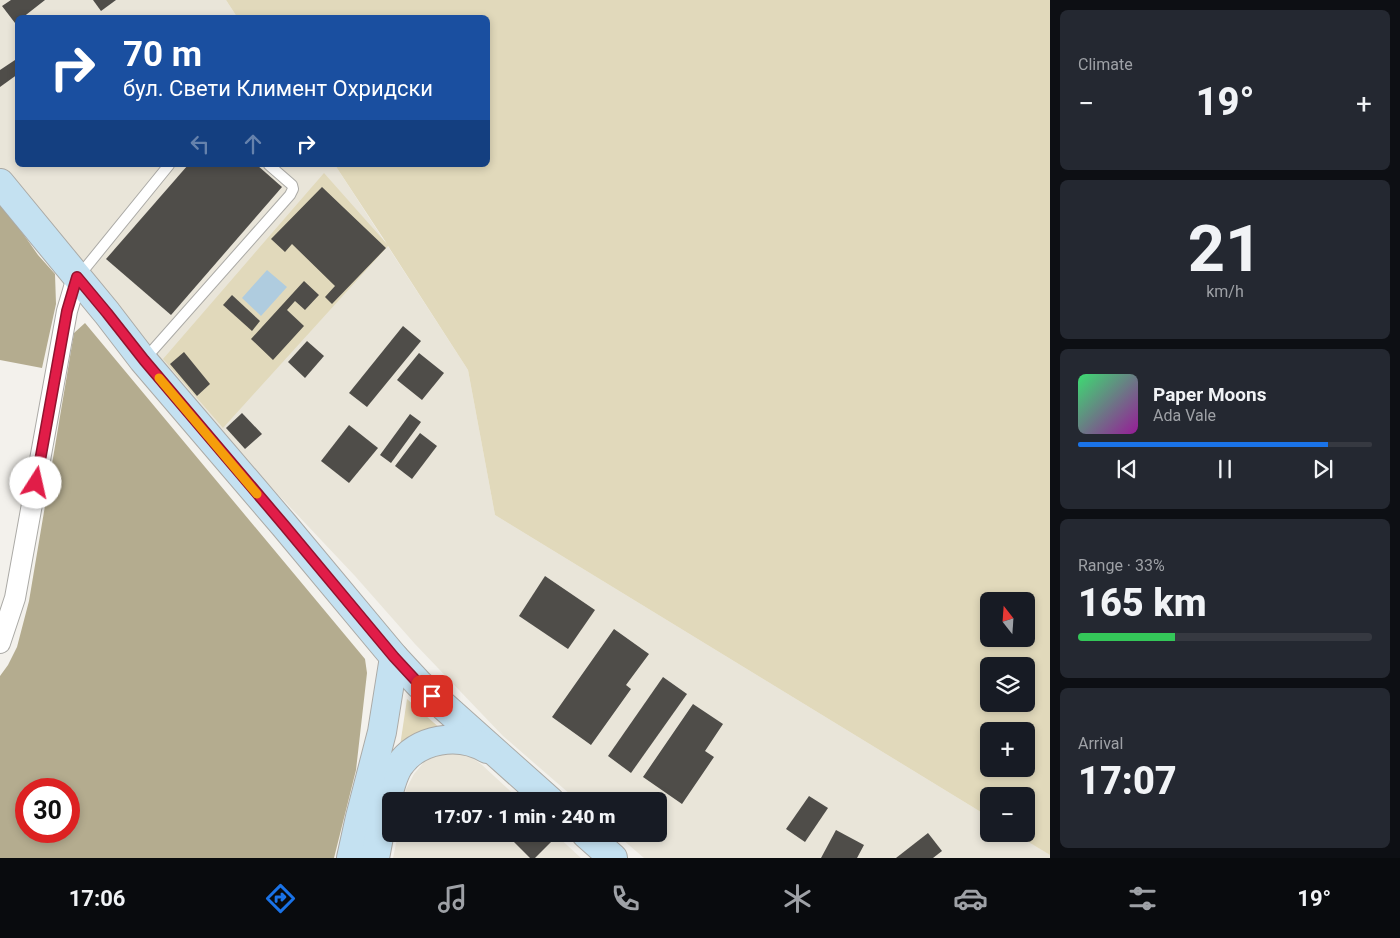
<!DOCTYPE html>
<html lang="en">
<head>
<meta charset="utf-8">
<style>
  :root { --surface:#171b24; --page:#242831; --text:#f1f3f6; --muted:#9ea1a6; --line:#363941; --accent:#1a73e8 }
  body { margin:0; font-family:Roboto,sans-serif; background:var(--page); color:var(--text); height:100vh; display:flex; flex-direction:column; font-size:19px; white-space:nowrap }
  * { box-sizing:border-box; margin:0 }
  p { font-size:16px; color:var(--muted) }
  .icon { flex:none; width:28px; height:28px; fill:none; stroke:currentColor; stroke-width:2; stroke-linecap:round; stroke-linejoin:round }
  .map { position:relative; flex:1; overflow:hidden }
  .drawer { display:flex; flex-direction:column; gap:10px; padding:10px; background:#0d0f14; width:350px }
  .drawer>* { flex:none }
  .guide { position:absolute; left:15px; top:15px; width:475px; height:152px; border-radius:8px; box-shadow:0 2px 8px #0003; background:#1a4fa0; color:#fff; overflow:hidden }
  .needle { width:32px; rotate:343deg }
  .tools { position:absolute; left:980px; top:592px; display:grid; gap:10px }
  .tools a { display:grid; place-items:center; width:55px; height:55px; border-radius:8px; background:var(--surface); box-shadow:0 2px 8px #0003; font-size:25px }
  .speed { position:absolute; left:15px; top:778px; display:flex; gap:10px; font-size:25px; font-weight:700; text-align:center }
  .speed>* { display:grid; place-content:center; width:65px; height:65px; border-radius:50%; background:var(--surface); box-shadow:0 2px 8px #0003; line-height:1 }
  .speed .limit { border:8px solid #d22; background:#fff; color:#111 }
  .pin { position:absolute; display:grid; place-items:center; width:42px; height:42px; color:#fff; margin:-21px; border-radius:10px; box-shadow:0 2px 8px #0006 }
  .me { position:absolute; width:55px; margin:-28px; rotate:10deg; stroke-linejoin:round; filter:drop-shadow(0 0 4px #0008) }
  .turn { display:flex; align-items:center; gap:18px; height:105px; padding:0 25px; font-size:22px }
  .turn .icon { width:65px; height:65px; stroke-width:2.5 }
  .turn b { display:block; font-size:35px; line-height:42px }
  .lanes { display:flex; align-items:center; height:48px; padding:0 25px; background:#0003; justify-content:center; gap:25px; direction:ltr }
  .lanes .off { opacity:.35 }
  .big { font-size:38px; font-weight:800; line-height:1.1 }
  .drawer .tile { flex:1; display:flex; flex-direction:column; justify-content:center; gap:8px; min-width:0; padding:0 18px; border-radius:8px; background:var(--page) }
  .drawer .dial { align-items:center; gap:0 }
  .dial b { font-size:65px; line-height:1 }
  .song { display:flex; align-items:center; gap:15px }
  .cover { width:60px; height:60px; border-radius:8px; background:linear-gradient(135deg,hsl(140 70% 55%),hsl(300 70% 35%)) }
  .played { height:5px; border-radius:2px; background:linear-gradient(90deg,var(--accent) 85%,var(--line) 85%) }
  .keys { display:flex; justify-content:space-around; direction:ltr }
  .heat { display:flex; justify-content:space-between; align-items:center; font-size:28px; direction:ltr }
  .charge { height:8px; border-radius:4px; background:linear-gradient(90deg,#34c759 33%,var(--line) 0) }
  .trip { position:absolute; left:382px; top:792px; width:285px; height:50px; border-radius:8px; background:var(--surface); box-shadow:0 2px 8px #0003; font-weight:800; line-height:50px; text-align:center }
  .tabs { display:flex; height:80px; justify-content:space-around; align-items:center; background:#090b0e; color:var(--muted) }
  .tabs .icon { width:35px; height:35px }
  .tabs .active { color:var(--accent) }
  .tabs b { font-size:22px; color:var(--text) }
  main { display:flex; flex:1; min-height:0 }
  .map>svg:first-child { display:block }
  .built { fill:#e9e5d9 }
  .green { fill:#e1d9bb; fill-rule:evenodd }
  .forest { fill:#b4ac8f; fill-rule:evenodd }
  .water { fill:#afccdf }
  .building { fill:#4f4d49 }
  .lines { fill:none; stroke-linecap:round; stroke-linejoin:round }
  .service-casing { stroke:#abaaa6; stroke-width:12 }
  .minor-casing { stroke:#abaaa6; stroke-width:22 }
  .secondary-casing { stroke:#abaaa6; stroke-width:30 }
  .service { stroke:#fff; stroke-width:10 }
  .minor { stroke:#fff; stroke-width:20 }
  .secondary { stroke:#c4e1f1; stroke-width:28 }
  .route-casing { stroke:#92132f; stroke-width:12 }
  .route { stroke:#e11d48; stroke-width:9 }
  .slow { stroke:#f59e0b; stroke-width:9 }
</style>
</head>
<body>
<main>
<div class="map">
<svg width="1050" height="858" viewBox="0 0 1050 858">
  <rect width="100%" height="100%" fill="#f3f1ec"/>
  <g class="built">
    <path d="M0,0h226l11,17 -219,1v147h317l133,205 27,145 494,302v17h27l34,21v3h-406l-28,-24h43v-33h-81l-75,-65 -88,-92 -60,-68 -248,-263 -107,-130z"/>
    <path d="M453,752l15,3 13,9 40,37h-117l2,-12 8,-15 10,-12 14,-7z"/>
    <path d="M398,834h157l26,24h-188z"/>
  </g>
  <g class="green">
    <path d="M226,0h824v855l-35,-21h11v-38h-37v21l-494,-302 -27,-145 -80,-124 -165,182 -60,-69 161,-186 63,71 -52,-79h153v-147l-251,-1zM989,601h37v38h-37zM989,666h37v38h-37zM989,731h37v38h-37z"/>
    <path d="M407,699l35,31 -42,16z"/>
  </g>
  <g class="forest">
    <path d="M0,201l38,54 17,19 1,30 -14,64 -42,-8z"/>
    <path d="M85,323l280,336 2,14 -11,97 -22,88h-334v-182l8,-11 9,-18 12,-46 45,-268zM26,789h43v42h-43z"/>
  </g>
  <path class="water" d="M267,270l20,17 -26,29 -19,-18z"/>
  <g class="building">
    <path d="M11,0h34l-23,18h-4v3l-3,2 -13,-17z"/>
    <path d="M93,0h23l-15,11z"/>
    <path d="M18,58v16l-18,13v-17z"/>
    <path d="M188,165h69l25,22 -111,128 -65,-56z"/>
    <path d="M322,187l64,61 -54,56 -7,-7 10,-11 -43,-42 -7,8 -14,-13z"/>
    <path d="M304,281l15,14 -14,15 -10,-9 -8,9 17,16 -31,34 -22,-21z"/>
    <path d="M232,295l28,26 -8,10 -29,-26z"/>
    <path d="M403,326l18,15 -54,66 -18,-14z"/>
    <path d="M307,341l17,15 -19,22 -17,-16z"/>
    <path d="M184,352l26,32 -13,12 -27,-32z"/>
    <path d="M419,353l25,20 -22,27 -25,-20z"/>
    <path d="M242,413l20,21 -17,15 -19,-21z"/>
    <path d="M410,414l11,8 -30,41 -11,-8z"/>
    <path d="M349,425l29,23 -29,35 -28,-22z"/>
    <path d="M420,433l17,13 -25,33 -17,-13z"/>
    <path d="M545,576l50,34 -27,39 -49,-33z"/>
    <path d="M614,629l35,25 -23,31 5,4 -40,56 -39,-28z"/>
    <path d="M663,677l24,17 -56,79 -23,-17z"/>
    <path d="M693,704l30,20 -18,27 9,6 -32,47 -39,-27z"/>
    <path d="M809,796l19,12 -23,34 -19,-13z"/>
    <path d="M836,830l28,15 -7,13h-36z"/>
    <path d="M928,833l14,18 -9,7h-37z"/>
    <path d="M519,834h24l8,8 -16,16h-5l-18,-18z"/>
  </g>
  <g class="lines">
    <defs>
      <g id="service">
        <path d="M78,277l91,-112"/>
        <path d="M144,360l146,-165 3,-6 -1,-4 -23,-20"/>
      </g>
      <path id="minor" d="M0,643l15,-45 52,-287 10,-34"/>
      <g id="secondary">
        <path d="M0,183l107,130 36,47 141,165 110,132 25,27 131,117"/>
        <path d="M382,821c4,-16 8,-41 17,-55 19,-28 60,-34 88,-17"/>
        <path d="M586,834l27,24"/>
        <path d="M351,858l9,-41 22,-85 12,-75"/>
        <path d="M375,858l7,-37v-17"/>
      </g>
    </defs>
    <use href="#service" class="service-casing"/>
    <use href="#minor" class="minor-casing"/>
    <use href="#secondary" class="secondary-casing"/>
    <use href="#service" class="service"/>
    <use href="#minor" class="minor"/>
    <use href="#secondary" class="secondary"/>
  </g>
  <g class="lines">
    <defs>
      <path id="route" d="M36,483l31,-172 10,-34 30,36 37,47 140,165 110,132 25,27 13,12"/>
    </defs>
    <use href="#route" class="route-casing"/>
    <use href="#route" class="route"/>
    <path class="slow" d="M159,378l98,116"/>
  </g>
</svg>
<div class="tools">
<a><svg class="needle" viewBox="-14 -14 28 28"><path d="M0-13l5 13h-10z" fill="#e53935"/><path d="M0 13l5-13h-10z" fill="#9ea1a6"/></svg></a>
<a><svg class="icon" aria-label="layers" viewBox="0 0 24 24"><path d="M12 4l9 5-9 5-9-5zM3 14l9 5 9-5"/></svg></a>
<a>+</a>
<a>−</a>
</div>
<div class="speed"><div class="limit">30</div></div>
<div class="pin" style="left:432px;top:696px;background:#d93025"><svg class="icon" aria-label="arrive" viewBox="0 0 24 24"><path d="M6 21V4h12l-3 4 3 4H6"/></svg></div>
<svg class="me" style="left:36px;top:483px" viewBox="-20 -20 40 40"><circle r="19" fill="#fff"/><path d="M0-13L10 11 0 6-10 11z" fill="#e11d48"/></svg>
<div class="trip">17:07 · 1 min · 240 m</div>
<div class="guide">
<div class="turn"><svg class="icon" aria-label="right" viewBox="0 0 24 24"><path d="M7 20v-9h11M14 6l5 5-5 5"/></svg><div><b>70 m</b>бул. Свети Климент Охридски</div></div>
<div class="lanes"><svg class="icon off" aria-label="left" viewBox="0 0 24 24"><path d="M17 20v-9H6M10 6l-5 5 5 5"/></svg><svg class="icon off" aria-label="ahead" viewBox="0 0 24 24"><path d="M12 20V5M6 11l6-6 6 6"/></svg><svg class="icon" aria-label="right" viewBox="0 0 24 24"><path d="M7 20v-9h11M14 6l5 5-5 5"/></svg></div>
</div>
</div>
<section class="drawer">
<div class="tile"><p>Climate</p>
<div class="heat"><a>−</a><b class="big">19°</b><a>+</a></div>
</div>
<div class="tile dial"><b>21</b><p>km/h</p></div>
<div class="tile">
<div class="song"><i class="cover"></i><div><b>Paper Moons</b><p>Ada Vale</p></div></div>
<div class="played"></div>
<div class="keys"><svg class="icon" aria-label="previous" viewBox="0 0 24 24"><path d="M18 5L8 12l10 7zM5 5v14"/></svg><svg class="icon" aria-label="pause" viewBox="0 0 24 24"><path d="M8 5v14M16 5v14"/></svg><svg class="icon" aria-label="next" viewBox="0 0 24 24"><path d="M6 5l10 7-10 7zM19 5v14"/></svg></div>
</div>
<div class="tile"><p>Range · 33%</p><b class="big">165 km</b><div class="charge"></div></div>
<div class="tile"><p>Arrival</p><b class="big">17:07</b></div>
</section>
</main>
<nav class="tabs">
<b>17:06</b>
<svg class="icon active" aria-label="directions" viewBox="0 0 24 24"><path d="M12 3l9 9-9 9-9-9zM9 14v-3h6M13 9l2 2-2 2"/></svg>
<svg class="icon" aria-label="music" viewBox="0 0 24 24"><path d="M9 18V5l10-2v13"/><circle cx="6" cy="18" r="3"/><circle cx="16" cy="16" r="3"/></svg>
<svg class="icon" aria-label="phone" viewBox="0 0 24 24"><path d="M5 4h4l2 5-3 2q2 4 5 5l2-3 5 2v4C11 20 4 13 5 4z"/></svg>
<svg class="icon" aria-label="climate" viewBox="0 0 24 24"><path d="M12 3v18M4 7l16 10M4 17L20 7"/></svg>
<svg class="icon" aria-label="car" viewBox="0 0 24 24"><path d="M5 17H2v-5l4-1 3-4h7l3 4 3 1v5h-3M9 17h6M6 11h13"/><circle cx="7" cy="17" r="2"/><circle cx="17" cy="17" r="2"/></svg>
<svg class="icon" aria-label="filters" viewBox="0 0 24 24"><path d="M4 7h16M4 17h16"/><circle cx="9" cy="7" r="2"/><circle cx="15" cy="17" r="2"/></svg>
<b>19°</b>
</nav>
</body>
</html>
